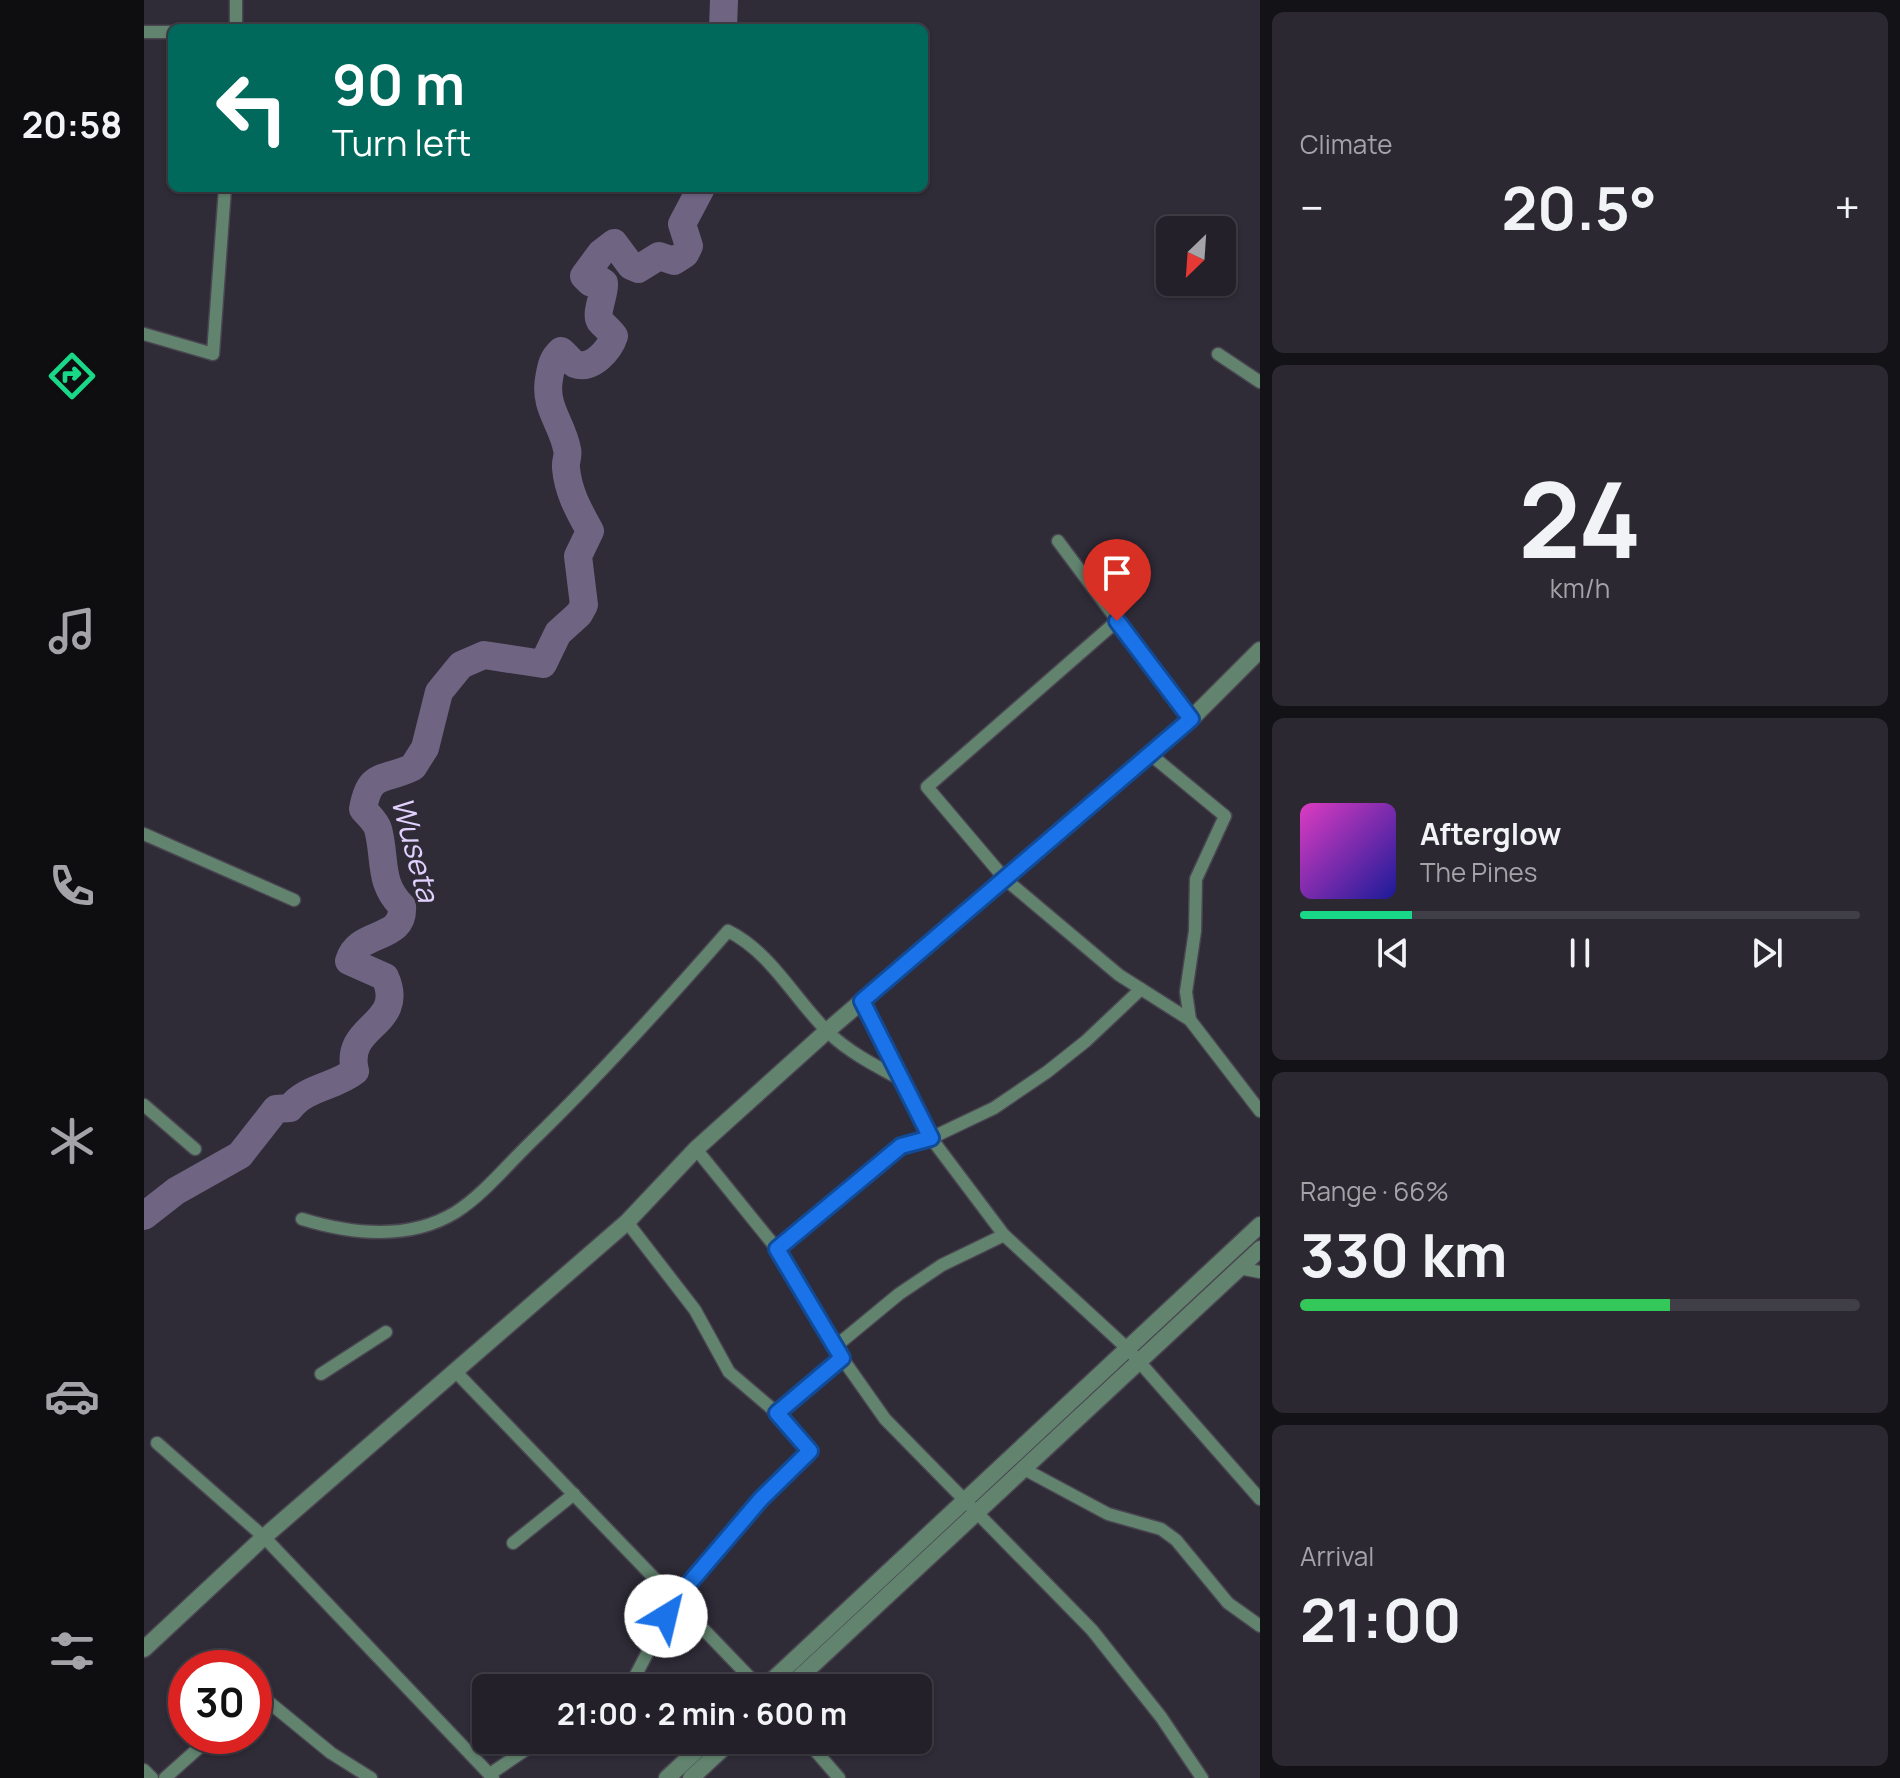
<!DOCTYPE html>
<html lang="en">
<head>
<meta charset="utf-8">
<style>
  :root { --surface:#232029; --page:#2b2831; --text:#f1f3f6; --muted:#a3a3a8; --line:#403e46; --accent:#19d989 }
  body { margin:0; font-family:Manrope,sans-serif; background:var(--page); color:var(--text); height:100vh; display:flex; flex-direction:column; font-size:30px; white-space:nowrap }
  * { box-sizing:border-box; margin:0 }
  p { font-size:26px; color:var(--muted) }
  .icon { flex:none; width:44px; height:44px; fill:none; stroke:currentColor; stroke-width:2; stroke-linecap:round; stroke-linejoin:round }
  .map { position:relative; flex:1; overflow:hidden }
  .details { display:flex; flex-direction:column; gap:12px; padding:12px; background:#131217; width:640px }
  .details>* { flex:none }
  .hud { position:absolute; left:24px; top:24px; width:760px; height:168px; border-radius:12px; box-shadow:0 2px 6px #0004,0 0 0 2px var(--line); background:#00695c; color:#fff; overflow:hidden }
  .needle { width:52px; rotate:205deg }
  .buttons { position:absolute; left:1012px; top:216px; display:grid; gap:16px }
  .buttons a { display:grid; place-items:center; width:80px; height:80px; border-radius:12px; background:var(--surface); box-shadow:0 2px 6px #0004,0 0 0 2px var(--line); font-size:40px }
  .speed { position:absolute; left:24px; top:1650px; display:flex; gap:16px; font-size:40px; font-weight:700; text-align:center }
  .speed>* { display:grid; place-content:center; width:104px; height:104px; border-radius:50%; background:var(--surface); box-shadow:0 2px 6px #0004,0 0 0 2px var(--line); line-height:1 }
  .speed .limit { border:12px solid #d22; background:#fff; color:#111 }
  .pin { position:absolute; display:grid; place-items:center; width:68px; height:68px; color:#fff; margin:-82px -34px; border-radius:50% 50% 50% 0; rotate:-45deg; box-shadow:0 0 8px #0007 }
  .pin .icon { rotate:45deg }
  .me { position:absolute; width:88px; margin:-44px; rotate:36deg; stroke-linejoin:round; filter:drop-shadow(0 0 6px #0008) }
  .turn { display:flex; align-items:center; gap:28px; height:168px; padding:0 32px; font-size:36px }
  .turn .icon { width:104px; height:104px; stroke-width:2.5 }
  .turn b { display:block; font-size:56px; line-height:68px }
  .big { font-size:60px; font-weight:700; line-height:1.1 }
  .details .card { flex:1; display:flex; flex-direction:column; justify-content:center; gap:12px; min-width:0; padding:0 28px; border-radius:12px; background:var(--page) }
  .details .dial { align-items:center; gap:0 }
  .dial b { font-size:104px; line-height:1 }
  .song { display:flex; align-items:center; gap:24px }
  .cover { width:96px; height:96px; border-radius:12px; background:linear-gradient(135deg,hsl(310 70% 55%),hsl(240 70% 35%)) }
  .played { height:8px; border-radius:4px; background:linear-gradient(90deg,var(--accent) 20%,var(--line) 20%) }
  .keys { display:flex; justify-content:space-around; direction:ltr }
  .heat { display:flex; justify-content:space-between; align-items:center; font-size:44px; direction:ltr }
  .charge { height:12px; border-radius:6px; background:linear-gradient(90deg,#34c759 66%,var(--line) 0) }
  .trip { position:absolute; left:328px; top:1674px; width:460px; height:80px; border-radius:12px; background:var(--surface); box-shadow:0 2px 6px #0004,0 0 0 2px var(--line); font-weight:700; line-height:80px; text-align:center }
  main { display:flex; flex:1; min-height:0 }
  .tabs { display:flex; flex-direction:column; width:144px; justify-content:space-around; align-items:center; background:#0e0d10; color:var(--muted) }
  .tabs .icon { width:56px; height:56px }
  .tabs .selected { color:var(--accent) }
  .tabs b { font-size:36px; color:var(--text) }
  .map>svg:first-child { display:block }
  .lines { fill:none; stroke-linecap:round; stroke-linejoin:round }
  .river { stroke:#706483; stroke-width:28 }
  .minor-casing { stroke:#4a4651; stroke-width:15 }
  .tertiary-casing { stroke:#4a4651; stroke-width:19 }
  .minor { stroke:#62846f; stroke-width:12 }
  .tertiary { stroke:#62846f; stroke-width:16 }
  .route-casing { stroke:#114b97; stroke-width:20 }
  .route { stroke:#1a73e8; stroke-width:14 }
  .labels { text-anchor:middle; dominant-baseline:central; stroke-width:6; stroke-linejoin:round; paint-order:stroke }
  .water-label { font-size:30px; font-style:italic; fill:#e1d1fe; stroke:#2f2b37 }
</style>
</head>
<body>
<main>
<nav class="tabs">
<b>20:58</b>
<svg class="icon selected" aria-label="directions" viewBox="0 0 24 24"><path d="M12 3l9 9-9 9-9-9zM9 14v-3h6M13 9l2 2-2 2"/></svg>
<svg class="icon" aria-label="music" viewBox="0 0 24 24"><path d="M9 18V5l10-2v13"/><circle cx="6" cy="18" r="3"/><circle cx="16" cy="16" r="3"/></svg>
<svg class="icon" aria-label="phone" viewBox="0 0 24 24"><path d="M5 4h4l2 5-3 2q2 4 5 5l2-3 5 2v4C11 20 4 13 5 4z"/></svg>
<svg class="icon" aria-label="climate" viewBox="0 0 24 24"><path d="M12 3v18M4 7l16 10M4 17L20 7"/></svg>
<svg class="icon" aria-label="car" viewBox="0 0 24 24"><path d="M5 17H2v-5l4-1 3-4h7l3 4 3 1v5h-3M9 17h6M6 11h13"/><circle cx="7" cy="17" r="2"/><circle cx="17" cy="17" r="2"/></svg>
<svg class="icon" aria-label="filters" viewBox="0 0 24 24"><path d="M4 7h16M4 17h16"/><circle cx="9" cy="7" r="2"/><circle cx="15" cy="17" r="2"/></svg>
</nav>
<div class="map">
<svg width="1116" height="1778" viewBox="0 0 1116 1778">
  <rect width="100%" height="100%" fill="#2f2b37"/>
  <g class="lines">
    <g class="river">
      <path d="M579,28l1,-28"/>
      <path d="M0,1216l32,-25 64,-36 36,-46 14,-1c16,-21 45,-21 65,-37 -12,-47 52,-45 30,-94l-36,-16c9,-32 56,-19 53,-55 -24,-23 -16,-48 -24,-77 -2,-7 -10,-14 -15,-20 7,-39 20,-27 50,-42l12,-19 14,-56 22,-27 23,-10 59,9 15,-31 21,-19 5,-9 -6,-49 12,-25c-11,-20 -22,-39 -24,-63 -1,-7 3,-12 1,-19 -5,-26 -23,-42 -18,-70 2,-12 3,-20 12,-28 5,4 9,10 14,13 17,7 35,-15 39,-28 -4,-6 -10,-10 -14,-15 -5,-8 5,-27 4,-38l-6,-4 -8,3 -6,-6 17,-23 13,-10 17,23 7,3 21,-13 15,5 11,-7 4,-8 -7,-22 19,-36"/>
    </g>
    <defs>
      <g id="minor">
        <path d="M92,0v28"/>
        <path d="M0,32h28"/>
        <path d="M0,334l69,20 12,-166"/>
        <path d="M1074,354l42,28"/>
        <path d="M914,541l133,178"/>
        <path d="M973,621l-190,166 78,92 114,96 71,45"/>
        <path d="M1007,755l74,61 -29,63 -1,52 -9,61 4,28 70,91"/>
        <path d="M0,834l150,66"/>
        <path d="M718,1001l69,137 73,97 124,114 132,150"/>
        <path d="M0,1105l51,44"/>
        <path d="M552,1149l81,100 65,109 43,61 207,211 69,87 41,61"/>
        <path d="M158,1219c49,15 107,22 154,-7 28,-18 52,-48 76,-71 69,-67 133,-138 196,-210 43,21 67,69 101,102 21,20 47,33 73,47"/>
        <path d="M483,1222l68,88 34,62 48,41 33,38 -49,48 -86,101 -46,88"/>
        <path d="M633,1249l124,-103 30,-8 63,-30 53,-36 39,-31 55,-52"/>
        <path d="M1095,1268l21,4"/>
        <path d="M692,1346l63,-52 43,-29 62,-30"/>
        <path d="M310,1370l306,318"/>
        <path d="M177,1374l65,-42"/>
        <path d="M633,1413l65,-55"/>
        <path d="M13,1443l107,94 229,241"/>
        <path d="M880,1469l84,45 53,15 15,11 52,63 32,23"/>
        <path d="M369,1543l61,-49"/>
        <path d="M110,1698l5,-4 72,59 40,25"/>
        <path d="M662,1740l33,38"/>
        <path d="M0,1770l8,8"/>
        <path d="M346,1774l50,-34"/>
        <path d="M21,1778l47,-42"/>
      </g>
      <g id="tertiary">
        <path d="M0,1649l120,-112 363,-315 69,-73 131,-118 364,-312 69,-69"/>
        <path d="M620,1688l496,-463"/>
        <path d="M644,1688l472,-439"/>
        <path d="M523,1778l41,-38"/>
        <path d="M547,1778l41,-38"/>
      </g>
    </defs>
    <use href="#minor" class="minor-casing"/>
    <use href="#tertiary" class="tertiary-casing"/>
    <use href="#minor" class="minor"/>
    <use href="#tertiary" class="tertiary"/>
  </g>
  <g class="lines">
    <defs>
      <path id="route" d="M522,1616l9,-16 86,-101 49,-48 -33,-38 65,-55 -65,-109 124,-103 30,-8 -69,-137 329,-282 -74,-98"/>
    </defs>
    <use href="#route" class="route-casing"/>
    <use href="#route" class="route"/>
  </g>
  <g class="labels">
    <g class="water-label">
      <text transform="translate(272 849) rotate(75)">Wuseta</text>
    </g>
  </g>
</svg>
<div class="buttons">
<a><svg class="needle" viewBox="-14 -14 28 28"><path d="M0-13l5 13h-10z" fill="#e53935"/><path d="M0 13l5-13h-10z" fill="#a3a3a8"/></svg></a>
</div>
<div class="speed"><div class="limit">30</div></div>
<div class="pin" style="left:973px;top:621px;background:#d93025"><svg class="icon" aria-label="arrive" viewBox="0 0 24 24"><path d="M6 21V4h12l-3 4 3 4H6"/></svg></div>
<svg class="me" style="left:522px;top:1616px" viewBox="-20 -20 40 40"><circle r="19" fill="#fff"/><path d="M0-13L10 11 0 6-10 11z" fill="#1a73e8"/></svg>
<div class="trip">21:00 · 2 min · 600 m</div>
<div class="hud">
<div class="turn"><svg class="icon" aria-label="left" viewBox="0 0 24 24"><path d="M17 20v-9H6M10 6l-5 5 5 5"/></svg><div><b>90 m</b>Turn left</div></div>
</div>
</div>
<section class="details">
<div class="card"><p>Climate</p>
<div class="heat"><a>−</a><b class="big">20.5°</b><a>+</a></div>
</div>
<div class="card dial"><b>24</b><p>km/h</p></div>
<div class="card">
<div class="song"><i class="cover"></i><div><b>Afterglow</b><p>The Pines</p></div></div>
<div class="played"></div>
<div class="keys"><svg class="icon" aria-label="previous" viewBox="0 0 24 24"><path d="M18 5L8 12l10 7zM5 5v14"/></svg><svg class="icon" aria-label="pause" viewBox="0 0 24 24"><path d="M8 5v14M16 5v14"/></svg><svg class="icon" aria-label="next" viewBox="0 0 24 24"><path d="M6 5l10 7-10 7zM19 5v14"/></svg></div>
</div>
<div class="card"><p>Range · 66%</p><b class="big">330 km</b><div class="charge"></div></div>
<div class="card"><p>Arrival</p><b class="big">21:00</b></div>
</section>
</main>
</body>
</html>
